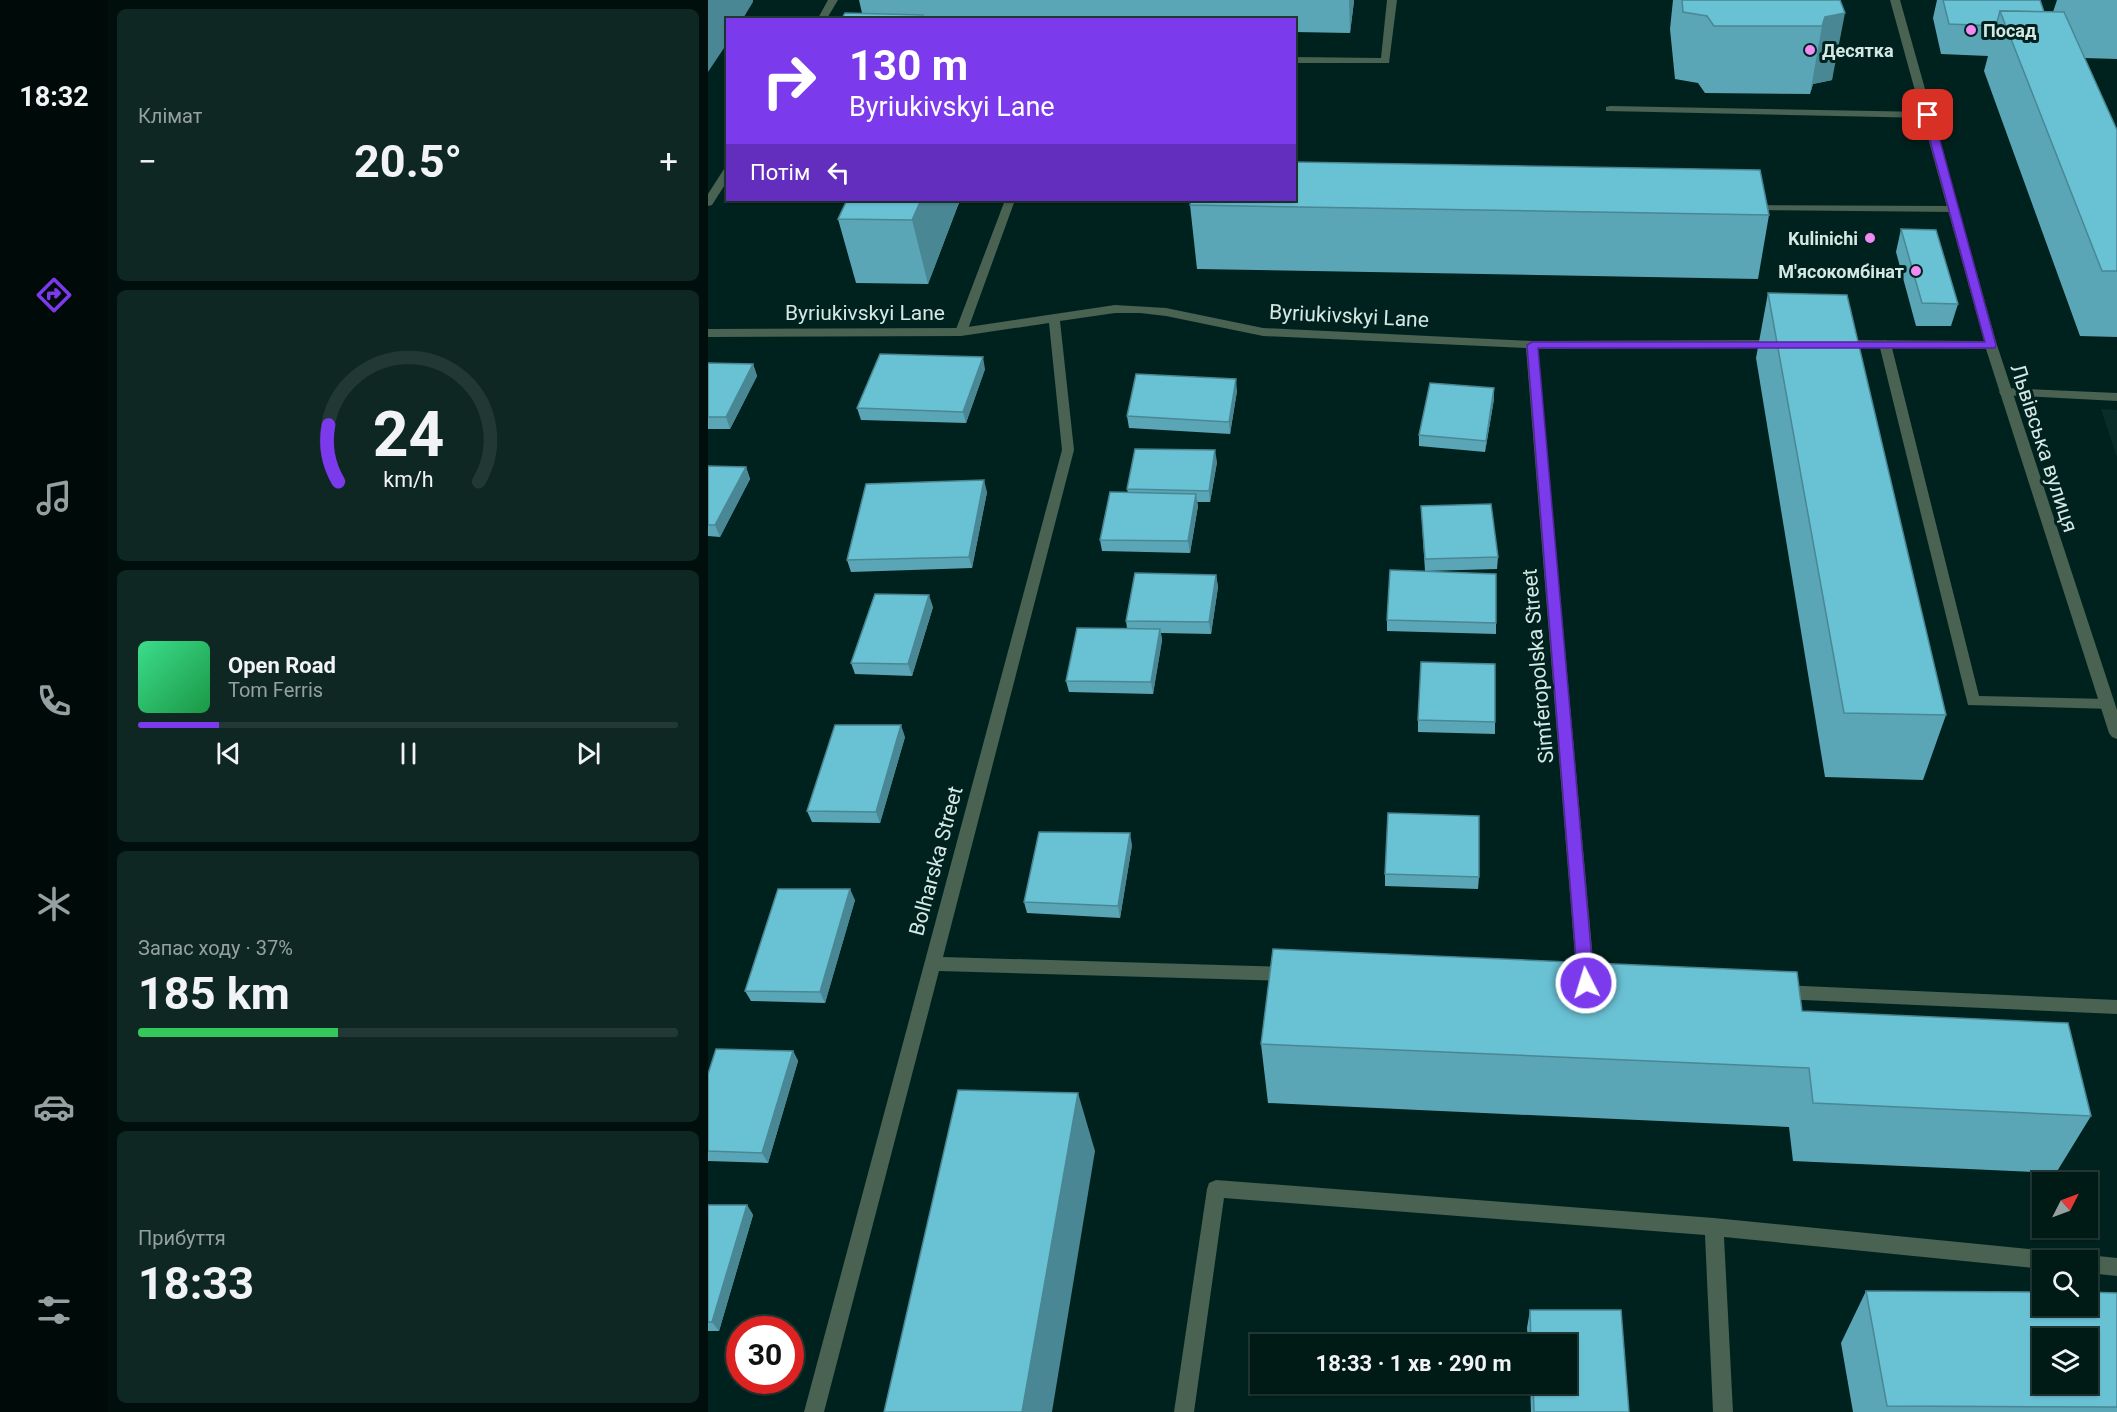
<!DOCTYPE html>
<html lang="uk">
<head>
<meta charset="utf-8">
<style>
  :root { --surface:#001a16; --page:#0e2723; --text:#f1f3f6; --muted:#95a1a1; --line:#223835; --accent:#7c3aed }
  body { margin:0; font-family:Roboto,sans-serif; background:var(--page); color:var(--text); height:100vh; display:flex; flex-direction:column; font-size:22px; white-space:nowrap }
  * { box-sizing:border-box; margin:0 }
  p { font-size:20px; color:var(--muted) }
  .icon { flex:none; width:33px; height:33px; fill:none; stroke:currentColor; stroke-width:2; stroke-linecap:round; stroke-linejoin:round }
  .map { position:relative; flex:1; overflow:hidden }
  .side { display:flex; flex-direction:column; gap:9px; padding:9px; background:#000e0c; width:600px }
  .side>* { flex:none }
  .hud { position:absolute; left:18px; top:18px; width:570px; height:183px; border-radius:0px; box-shadow:0 2px 4px #0004,0 0 0 2px var(--line); background:#7c3aed; color:#fff; overflow:hidden }
  .needle { width:39px; rotate:48deg }
  .fabs { position:absolute; left:1324px; top:1172px; display:grid; gap:12px }
  .fabs a { display:grid; place-items:center; width:66px; height:66px; border-radius:0px; background:var(--surface); box-shadow:0 2px 4px #0004,0 0 0 2px var(--line); font-size:30px }
  .speed { position:absolute; left:18px; top:1316px; display:flex; gap:12px; font-size:30px; font-weight:700; text-align:center }
  .speed>* { display:grid; place-content:center; width:78px; height:78px; border-radius:50%; background:var(--surface); box-shadow:0 2px 4px #0004,0 0 0 2px var(--line); line-height:1 }
  .speed .limit { border:9px solid #d22; background:#fff; color:#111 }
  .pin { position:absolute; display:grid; place-items:center; width:51px; height:51px; color:#fff; margin:-26px; border-radius:12px; box-shadow:0 3px 9px #0006 }
  .me { position:absolute; width:66px; margin:-33px; rotate:355deg; stroke-linejoin:round; filter:drop-shadow(0 0 4px #0008) }
  .turn { display:flex; align-items:center; gap:21px; height:126px; padding:0 24px; font-size:27px }
  .turn .icon { width:78px; height:78px; stroke-width:2.5 }
  .turn b { display:block; font-size:42px; line-height:51px }
  .then { display:flex; align-items:center; height:57px; padding:0 24px; background:#0003; gap:12px; font-size:22px }
  .big { font-size:45px; font-weight:700; line-height:1.1 }
  .side .card { flex:1; display:flex; flex-direction:column; justify-content:center; gap:9px; min-width:0; padding:0 21px; border-radius:9px; background:var(--page) }
  .side .dial { align-items:center; gap:0 }
  .dial svg { height:156px; overflow:visible; fill:none; stroke:var(--line); stroke-width:7; stroke-linecap:round; text-anchor:middle }
  .dial text { fill:var(--text); stroke:none }
  .song { display:flex; align-items:center; gap:18px }
  .cover { width:72px; height:72px; border-radius:9px; background:linear-gradient(135deg,hsl(150 70% 55%),hsl(140 70% 35%)) }
  .played { height:6px; border-radius:3px; background:linear-gradient(90deg,var(--accent) 15%,var(--line) 15%) }
  .keys { display:flex; justify-content:space-around; direction:ltr }
  .heat { display:flex; justify-content:space-between; align-items:center; font-size:33px; direction:ltr }
  .charge { height:9px; border-radius:4px; background:linear-gradient(90deg,#34c759 37%,var(--line) 0) }
  .trip { position:absolute; left:542px; top:1334px; width:327px; height:60px; border-radius:0px; background:var(--surface); box-shadow:0 2px 4px #0004,0 0 0 2px var(--line); font-weight:700; line-height:60px; text-align:center }
  main { display:flex; flex:1; min-height:0 }
  .tabs { display:flex; flex-direction:column; width:108px; justify-content:space-around; align-items:center; background:#000a09; color:var(--muted) }
  .tabs .icon { width:42px; height:42px }
  .tabs .selected { color:var(--accent) }
  .tabs b { font-size:27px; color:var(--text) }
  .map>svg:first-child { display:block }
  .built { fill:#0b2d29 }
  .lines { fill:none; stroke-linecap:round; stroke-linejoin:round }
  .lane { fill:#496252; fill-rule:evenodd }
  .street { fill:#496252; fill-rule:evenodd }
  .wall { fill:#5aa6b6 }
  .shaded-wall { fill:#4a8794 }
  .building { fill:#69c1d4; stroke:#4a8794; stroke-width:1.5; fill-rule:evenodd }
  .route { fill:#7c3aed; stroke:#51269a; stroke-width:1.5 }
  .poi-dot { fill:#f28af3; stroke:#00221e; stroke-width:2 }
  .labels { text-anchor:middle; dominant-baseline:central; stroke-width:6; stroke-linejoin:round; paint-order:stroke }
  .far-poi-label { font-size:18px; font-weight:bold; fill:#d5e8e4; stroke:#00221e; text-anchor:start }
  .street-label { font-size:21px; fill:#d5e8e4; stroke:#00221e }
</style>
</head>
<body>
<main>
<nav class="tabs">
<b>18:32</b>
<svg class="icon selected" aria-label="directions" viewBox="0 0 24 24"><path d="M12 3l9 9-9 9-9-9zM9 14v-3h6M13 9l2 2-2 2"/></svg>
<svg class="icon" aria-label="music" viewBox="0 0 24 24"><path d="M9 18V5l10-2v13"/><circle cx="6" cy="18" r="3"/><circle cx="16" cy="16" r="3"/></svg>
<svg class="icon" aria-label="phone" viewBox="0 0 24 24"><path d="M5 4h4l2 5-3 2q2 4 5 5l2-3 5 2v4C11 20 4 13 5 4z"/></svg>
<svg class="icon" aria-label="climate" viewBox="0 0 24 24"><path d="M12 3v18M4 7l16 10M4 17L20 7"/></svg>
<svg class="icon" aria-label="car" viewBox="0 0 24 24"><path d="M5 17H2v-5l4-1 3-4h7l3 4 3 1v5h-3M9 17h6M6 11h13"/><circle cx="7" cy="17" r="2"/><circle cx="17" cy="17" r="2"/></svg>
<svg class="icon" aria-label="filters" viewBox="0 0 24 24"><path d="M4 7h16M4 17h16"/><circle cx="9" cy="7" r="2"/><circle cx="15" cy="17" r="2"/></svg>
</nav>
<section class="side">
<div class="card"><p>Клімат</p>
<div class="heat"><a>−</a><b class="big">20.5°</b><a>+</a></div>
</div>
<div class="card dial"><svg viewBox="0 0 100 80">
<path d="M14 69A42 42 0 1 1 86 69"/>
<path d="M14 69A42 42 0 0 1 9 40" stroke="#7c3aed"/>
<text x="50" y="56" font-size="32" font-weight="700">24</text>
<text x="50" y="72" font-size="11">km/h</text>
</svg></div>
<div class="card">
<div class="song"><i class="cover"></i><div><b>Open Road</b><p>Tom Ferris</p></div></div>
<div class="played"></div>
<div class="keys"><svg class="icon" aria-label="previous" viewBox="0 0 24 24"><path d="M18 5L8 12l10 7zM5 5v14"/></svg><svg class="icon" aria-label="pause" viewBox="0 0 24 24"><path d="M8 5v14M16 5v14"/></svg><svg class="icon" aria-label="next" viewBox="0 0 24 24"><path d="M6 5l10 7-10 7zM19 5v14"/></svg></div>
</div>
<div class="card"><p>Запас ходу · 37%</p><b class="big">185 km</b><div class="charge"></div></div>
<div class="card"><p>Прибуття</p><b class="big">18:33</b></div>
</section>
<div class="map">
<svg width="1409" height="1412" viewBox="0 0 1409 1412">
  <rect width="100%" height="100%" fill="#00221e"/>
  <path class="built" d="M1393,409l16,1v47z"/>
  <g class="lines">
    <g class="lane">
      <path d="M679,0h10l-8,63h-95v-6l87,1z"/>
      <path d="M902,106l318,6 5,3 -5,3 -322,-7v-4z"/>
      <path d="M297,200h10l-48,132 -2,3h-8l-2,-3z"/>
      <path d="M1039,205l207,1 6,3 -6,3 -211,-2v-4z"/>
      <path d="M1177,340l6,4 88,352 128,3 5,2 2,4 -2,4 -144,-4 -89,-361z"/>
      <path d="M1297,388l112,5v8l-116,-6 -2,-3z"/>
      <path d="M508,1180l498,38 334,33 7,2 3,7h-15v9l-319,-32 9,175h-20l-8,-177 -481,-37 -30,214h-20l33,-223 2,-6z"/>
      <path d="M1380,1255l29,3v18l-29,-3v-13h-8z"/>
    </g>
    <g class="street">
      <path d="M120,0h10l-12,20h-9z"/>
      <path d="M1182,0h10l97,345 120,365v29l-5,-2 -3,-4 -123,-384 -148,-1 -6,-4 6,-4 146,1z"/>
      <path d="M20,168v12l-16,25 -4,1v-12l16,-25z"/>
      <path d="M407,305l51,3 97,20 269,13 246,-1 6,4 -6,4 -240,1 57,633 -3,5 -6,2 -6,-2 -3,-5 -51,-634 -263,-12 -97,-20 -26,-3h-25l-55,8 14,129 -131,507 346,10 6,2 3,5 -3,5 -6,2 -350,-10 -115,441h-20l258,-962 -13,-127 -88,13 -253,1v-8l253,-1z"/>
      <path d="M1073,985l336,15v14l-336,-15 -6,-2 -3,-5 3,-5z"/>
    </g>
  </g>
  <g class="wall">
    <path d="M151,0h495v1l-4,32 -56,-1v-12h-453l21,-7z"/>
    <path d="M965,0h167l-8,80 -19,4 -3,10 -105,-1 -7,-10 -23,-4 -5,-50z"/>
    <path d="M1229,0h103l4,12h9l4,-12h60v59l-33,-1 33,72v207l-37,-1 -96,-265 4,-15 -47,-2 -8,-36z"/>
    <path d="M252,200l-32,84 -72,-1 -18,-64z"/>
    <path d="M482,205l579,10 -11,64 -561,-10z"/>
    <path d="M1193,229l57,75 -7,22h-35l-20,-74z"/>
    <path d="M1060,293l178,422 -23,65 -98,-3 -69,-419z"/>
    <path d="M0,363l45,1 4,12 -27,53h-22z"/>
    <path d="M277,369l-19,54 -105,-3 -4,-12z"/>
    <path d="M786,388v11l-9,53 -66,-6v-11z"/>
    <path d="M529,391l-7,43 -101,-6 -2,-12z"/>
    <path d="M509,462l-7,40h-13l1,4 -8,47 -88,-2 -2,-11 28,-47 -1,-4z"/>
    <path d="M0,466l38,1 4,12 -30,58 -12,-1z"/>
    <path d="M279,492l-15,76 -121,4 -4,-12z"/>
    <path d="M713,506l77,51 -1,12 -72,2z"/>
    <path d="M508,575l2,12 -7,47 -50,-1 1,7 -9,54 -84,-2 -3,-11 61,-53 -1,-7z"/>
    <path d="M225,607l-21,69 -57,-2 -4,-11z"/>
    <path d="M679,620l109,3v11l-109,-3z"/>
    <path d="M710,720l77,2v12l-77,-2z"/>
    <path d="M197,737l-25,86 -68,-1 -5,-11z"/>
    <path d="M424,845l-12,73 -93,-5 -3,-11z"/>
    <path d="M677,874l94,3 -1,12 -93,-3z"/>
    <path d="M147,900l-30,103 -74,-2 -6,-10z"/>
    <path d="M1094,1011l289,105 -35,57 -263,-12 -4,-34 -521,-24 -7,-59z"/>
    <path d="M85,1051l5,10 -30,102 -60,-2v-87z"/>
    <path d="M0,1205h39l6,10 -34,116h-11z"/>
    <path d="M1158,1291l251,2v119h-264l-12,-69z"/>
    <path d="M822,1310h91l8,102h-98l-1,-29h36v-39h-38l-1,-16z"/>
  </g>
  <g class="shaded-wall">
    <path d="M0,0h45v2l-11,18h-14v22l-20,30z"/>
    <path d="M641,0h5v1l-4,32z"/>
    <path d="M1137,13l-13,67 -19,4 -3,10 12,-68 3,-9z"/>
    <path d="M213,200h39l-32,84 -16,-64z"/>
    <path d="M275,357l2,12 -19,54 -3,-11z"/>
    <path d="M45,364l4,12 -27,53 -4,-12z"/>
    <path d="M528,379l1,12 -7,43 -1,-12z"/>
    <path d="M786,388v11l-9,53 1,-11z"/>
    <path d="M507,450l2,12 -7,40 -1,-11z"/>
    <path d="M38,467l4,12 -30,58 -5,-12z"/>
    <path d="M276,480l3,12 -15,76 -3,-11z"/>
    <path d="M488,494l2,12 -8,47 -2,-12z"/>
    <path d="M508,575l2,12 -7,47 -2,-12z"/>
    <path d="M221,595l4,12 -21,69 -4,-12z"/>
    <path d="M452,629l2,11 -9,54 -2,-12z"/>
    <path d="M193,725l4,12 -25,86 -4,-11z"/>
    <path d="M422,833l2,12 -12,73 -2,-12z"/>
    <path d="M142,889l5,11 -30,103 -5,-11z"/>
    <path d="M85,1051l5,10 -30,102 -6,-10z"/>
    <path d="M370,1093l17,58 -43,261h-30z"/>
    <path d="M39,1205l6,10 -34,116 -7,-9z"/>
  </g>
  <g class="building">
    <path d="M974,0h158l5,13 -20,4 -3,9h-108l-7,-10 -24,-4z"/>
    <path d="M1235,0h97l4,12 -44,-1 -4,15 -47,-2z"/>
    <path d="M1292,11l64,1 53,118v141h-15z"/>
    <path d="M137,13l78,2 -2,5h-80z"/>
    <path d="M586,162l466,8 9,45 -579,-10 1,-5h103z"/>
    <path d="M139,200h74l-9,20 -74,-1z"/>
    <path d="M1193,229l35,1 22,74 -36,-1z"/>
    <path d="M1060,293l79,2 99,420 -102,-2z"/>
    <path d="M172,354l103,3 -20,55 -106,-4z"/>
    <path d="M0,363l45,1 -27,53h-18z"/>
    <path d="M428,374l100,5 -7,43 -102,-6z"/>
    <path d="M722,383l64,5 -8,53 -67,-6z"/>
    <path d="M427,449l80,1 -6,41 -82,-2z"/>
    <path d="M0,466l38,1 -31,58h-7z"/>
    <path d="M276,480l-15,77 -122,3 19,-76z"/>
    <path d="M402,492l86,2 -8,47 -88,-1z"/>
    <path d="M783,504l7,53 -73,2 -4,-53z"/>
    <path d="M682,570l106,4v49l-109,-3z"/>
    <path d="M427,573l81,2 -7,47 -83,-1z"/>
    <path d="M167,594l54,1 -21,69 -57,-1z"/>
    <path d="M369,628l83,1 -9,53 -85,-1z"/>
    <path d="M713,662l74,2v58l-77,-2z"/>
    <path d="M127,725h66l-25,87 -69,-1z"/>
    <path d="M680,813l91,3v61l-94,-3z"/>
    <path d="M331,832l91,1 -12,73 -94,-4z"/>
    <path d="M70,889h72l-30,103 -75,-1z"/>
    <path d="M565,949l524,23 5,39 266,12 23,93 -278,-13 -4,-35 -548,-24z"/>
    <path d="M8,1049l77,2 -31,102 -54,-2v-77z"/>
    <path d="M250,1090l120,3 -56,319h-138z"/>
    <path d="M0,1205h39l-35,117h-4z"/>
    <path d="M1158,1291l177,1v13h45v-13l29,1v114l-230,-1zM1335,1338h45v45h-45z"/>
    <path d="M822,1310h91l8,102h-95l-1,-29h33v-39h-35z"/>
  </g>
  <path class="route" d="M1217,113l8,2 63,230 -1,3h-457l56,635 -3,5 -5,2 -6,-2 -2,-5 -51,-638 5,-3h453l-62,-227z"/>
  <g class="poi-dot">
    <circle cx="1263" cy="30" r="6"/>
    <circle cx="1102" cy="50" r="6"/>
    <circle cx="1162" cy="238" r="6"/>
    <circle cx="1208" cy="271" r="6"/>
  </g>
  <g class="labels">
    <g class="far-poi-label">
      <text x="1275" y="30">Посад</text>
      <text x="1114" y="50">Десятка</text>
      <text x="1150" y="238" text-anchor="end">Kulinichi</text>
      <text x="1196" y="271" text-anchor="end">М'ясокомбінат</text>
    </g>
    <g class="street-label">
      <text x="157" y="313">Byriukivskyi Lane</text>
      <text transform="translate(641 316) rotate(3)">Byriukivskyi Lane</text>
      <text transform="translate(1336 448) rotate(72)">Львівська вулиця</text>
      <text transform="translate(830 666) rotate(-95)">Simferopolska Street</text>
      <text transform="translate(228 861) rotate(-75)">Bolharska Street</text>
    </g>
  </g>
</svg>
<div class="fabs">
<a><svg class="needle" viewBox="-14 -14 28 28"><path d="M0-13l5 13h-10z" fill="#e53935"/><path d="M0 13l5-13h-10z" fill="#95a1a1"/></svg></a>
<a><svg class="icon" aria-label="search" viewBox="0 0 24 24"><circle cx="10" cy="10" r="6"/><path d="M15 15l6 6"/></svg></a>
<a><svg class="icon" aria-label="layers" viewBox="0 0 24 24"><path d="M12 4l9 5-9 5-9-5zM3 14l9 5 9-5"/></svg></a>
</div>
<div class="speed"><div class="limit">30</div></div>
<div class="pin" style="left:1220px;top:115px;background:#d93025"><svg class="icon" aria-label="arrive" viewBox="0 0 24 24"><path d="M6 21V4h12l-3 4 3 4H6"/></svg></div>
<svg class="me" style="left:878px;top:983px" viewBox="-20 -20 40 40"><circle r="17" fill="#7c3aed" stroke="#fff" stroke-width="3"/><path d="M0-11L8 9 0 5-8 9z" fill="#fff"/></svg>
<div class="trip">18:33 · 1 хв · 290 m</div>
<div class="hud">
<div class="turn"><svg class="icon" aria-label="right" viewBox="0 0 24 24"><path d="M7 20v-9h11M14 6l5 5-5 5"/></svg><div><b>130 m</b>Byriukivskyi Lane</div></div>
<div class="then">Потім<svg class="icon" aria-label="left" viewBox="0 0 24 24"><path d="M17 20v-9H6M10 6l-5 5 5 5"/></svg></div>
</div>
</div>
</main>
</body>
</html>
